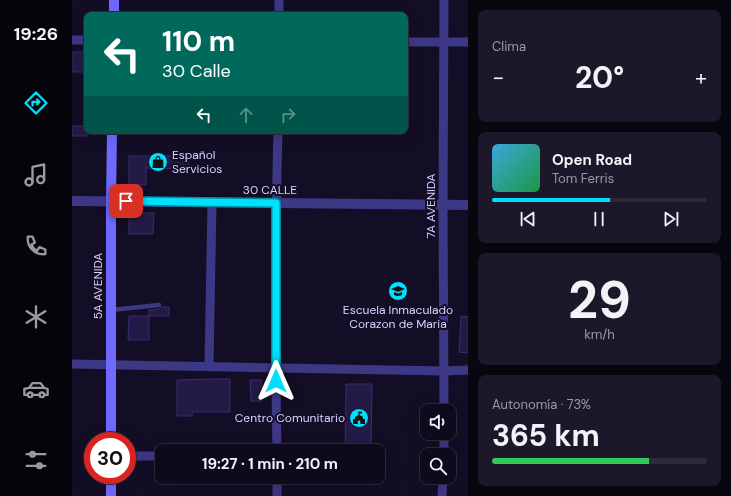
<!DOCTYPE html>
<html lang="es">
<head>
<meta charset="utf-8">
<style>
  :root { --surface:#0e0a1c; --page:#1c1829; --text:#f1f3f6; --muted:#9b9aa3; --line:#2e2b3b; --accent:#00e0fd }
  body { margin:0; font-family:"DM Sans",sans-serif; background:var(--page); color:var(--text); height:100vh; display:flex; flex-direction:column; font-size:15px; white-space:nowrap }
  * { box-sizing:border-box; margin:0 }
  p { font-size:13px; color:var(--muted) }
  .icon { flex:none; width:22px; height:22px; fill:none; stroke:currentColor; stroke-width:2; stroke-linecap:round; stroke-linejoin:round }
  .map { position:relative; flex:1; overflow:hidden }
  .sheet { display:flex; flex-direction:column; gap:10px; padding:10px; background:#08060f; width:263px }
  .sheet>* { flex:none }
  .hud { position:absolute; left:12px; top:12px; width:324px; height:122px; border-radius:8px; box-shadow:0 4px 16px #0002,0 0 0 1px var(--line); background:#00695c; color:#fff; overflow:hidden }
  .fabs { position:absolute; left:348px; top:404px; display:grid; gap:8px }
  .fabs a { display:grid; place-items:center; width:36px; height:36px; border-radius:8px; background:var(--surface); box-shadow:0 4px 16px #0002,0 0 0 1px var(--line); font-size:20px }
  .speed { position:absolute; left:12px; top:432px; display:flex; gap:8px; font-size:20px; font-weight:700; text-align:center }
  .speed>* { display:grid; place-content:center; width:52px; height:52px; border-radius:50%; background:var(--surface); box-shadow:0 4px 16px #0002,0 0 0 1px var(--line); line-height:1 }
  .speed .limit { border:6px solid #d22; background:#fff; color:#111 }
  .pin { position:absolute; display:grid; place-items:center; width:34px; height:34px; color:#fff; margin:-17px; border-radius:8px; box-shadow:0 2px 6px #0006 }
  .me { position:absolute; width:44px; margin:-22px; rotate:0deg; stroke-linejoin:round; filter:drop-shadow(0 0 3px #0008) }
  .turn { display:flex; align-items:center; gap:14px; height:84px; padding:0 12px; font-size:18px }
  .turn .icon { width:52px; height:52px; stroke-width:2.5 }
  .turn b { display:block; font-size:28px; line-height:34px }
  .lanes { display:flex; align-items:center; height:38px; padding:0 12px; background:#0003; justify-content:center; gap:20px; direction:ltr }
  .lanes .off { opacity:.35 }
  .big { font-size:30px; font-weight:700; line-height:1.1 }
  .sheet .tile { flex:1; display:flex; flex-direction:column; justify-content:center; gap:6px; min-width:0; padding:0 14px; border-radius:8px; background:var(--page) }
  .sheet .dial { align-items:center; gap:0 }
  .dial b { font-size:52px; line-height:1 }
  .song { display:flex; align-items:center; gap:12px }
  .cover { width:48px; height:48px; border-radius:6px; background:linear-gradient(135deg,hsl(200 70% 55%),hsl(140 70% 35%)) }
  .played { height:4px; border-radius:2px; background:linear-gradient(90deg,var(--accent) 55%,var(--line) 55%) }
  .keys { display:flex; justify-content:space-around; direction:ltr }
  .heat { display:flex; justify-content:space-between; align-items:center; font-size:22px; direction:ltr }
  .charge { height:6px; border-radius:3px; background:linear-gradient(90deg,#34c759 73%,var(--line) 0) }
  .trip { position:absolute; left:83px; top:444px; width:230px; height:40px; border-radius:8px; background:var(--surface); box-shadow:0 4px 16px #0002,0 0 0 1px var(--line); font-weight:700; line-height:40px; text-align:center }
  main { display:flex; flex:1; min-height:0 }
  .tab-bar { display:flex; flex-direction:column; width:72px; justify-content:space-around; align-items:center; background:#06040b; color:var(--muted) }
  .tab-bar .icon { width:28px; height:28px }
  .tab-bar .current { color:var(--accent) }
  .tab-bar b { font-size:18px; color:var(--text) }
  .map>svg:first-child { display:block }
  .building { fill:#241a46; stroke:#3b2b73 }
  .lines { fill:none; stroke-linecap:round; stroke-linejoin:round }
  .service { stroke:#3d3885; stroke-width:4.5 }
  .minor { stroke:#3d3885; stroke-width:9 }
  .tertiary { stroke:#3d3885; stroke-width:10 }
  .secondary { stroke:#7069ff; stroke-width:10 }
  .route-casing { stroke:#0092a4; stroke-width:10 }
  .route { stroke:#00e0fd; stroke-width:7 }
  .labels { text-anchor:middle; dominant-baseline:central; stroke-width:4; stroke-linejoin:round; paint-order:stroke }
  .poi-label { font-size:12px; fill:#d8d2ff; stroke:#130e25; text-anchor:start }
  .street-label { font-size:12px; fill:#d8d2ff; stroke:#130e25 }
</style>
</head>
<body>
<main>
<nav class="tab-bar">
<b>19:26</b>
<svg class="icon current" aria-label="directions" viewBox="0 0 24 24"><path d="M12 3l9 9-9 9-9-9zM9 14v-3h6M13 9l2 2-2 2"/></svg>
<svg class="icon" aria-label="music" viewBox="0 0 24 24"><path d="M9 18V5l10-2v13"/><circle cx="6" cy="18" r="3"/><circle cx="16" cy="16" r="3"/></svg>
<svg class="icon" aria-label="phone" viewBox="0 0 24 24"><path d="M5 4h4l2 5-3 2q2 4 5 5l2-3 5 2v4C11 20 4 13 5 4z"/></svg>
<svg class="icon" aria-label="climate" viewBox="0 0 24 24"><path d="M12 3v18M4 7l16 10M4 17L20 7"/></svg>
<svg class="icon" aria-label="car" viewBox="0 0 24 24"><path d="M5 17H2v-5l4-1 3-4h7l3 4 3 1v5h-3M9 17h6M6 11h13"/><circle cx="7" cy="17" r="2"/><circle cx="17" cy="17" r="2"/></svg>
<svg class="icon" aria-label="filters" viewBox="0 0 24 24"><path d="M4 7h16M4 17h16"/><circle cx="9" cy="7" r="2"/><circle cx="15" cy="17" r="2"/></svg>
</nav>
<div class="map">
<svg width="396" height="496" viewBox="0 0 396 496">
  <rect width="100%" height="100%" fill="#130e25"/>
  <g class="building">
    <rect x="1" y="52" width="14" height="20"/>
    <rect x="0" y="126" width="15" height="10"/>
    <path d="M57,156h59v13l-42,-1v17l-17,-1z"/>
    <path d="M57,213h25l-1,21h-24z"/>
    <path d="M90,307h7v9h-20v-6l10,-1z"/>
    <path d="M57,316h20v24h-21z"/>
    <path d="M389,316l7,1v36l-9,-1z"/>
    <path d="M141,379h17v33h-38v4h-15v-36z"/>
    <path d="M178,380h12v21h-11z"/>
    <path d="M274,384h26l-1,67h-26z"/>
  </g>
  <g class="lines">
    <path class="service" d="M39,310l48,-5"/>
    <g class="minor">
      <path d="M207,0v15"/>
      <path d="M372,0l-1,204 1,207"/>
      <path d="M0,40h15"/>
      <path d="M333,42h63"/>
      <path d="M0,364l372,7 24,-1"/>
      <path d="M137,366l3,-164"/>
      <path d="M205,451c-2,-107 -2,-213 1,-320"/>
      <path d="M372,455v-22"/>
      <path d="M55,456h35"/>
      <path d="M205,477v19"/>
      <path d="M370,496l1,-19"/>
    </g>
    <path class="tertiary" d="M0,201l396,4"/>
    <g class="secondary">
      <path d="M42,0v15"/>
      <path d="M39,441v-240l1,-70"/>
      <path d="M39,475v21"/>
    </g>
  </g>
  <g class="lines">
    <defs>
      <path id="route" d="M54,201l150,2v178"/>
    </defs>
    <use href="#route" class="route-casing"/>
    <use href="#route" class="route"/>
  </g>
  <defs>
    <symbol id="shop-disc" viewBox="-11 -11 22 22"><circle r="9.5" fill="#00e0fd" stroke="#130e25"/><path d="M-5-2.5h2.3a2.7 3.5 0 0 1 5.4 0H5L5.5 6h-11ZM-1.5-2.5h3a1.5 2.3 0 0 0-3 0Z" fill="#111"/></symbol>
    <symbol id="school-disc" viewBox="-11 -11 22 22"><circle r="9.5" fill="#00e0fd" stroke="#130e25"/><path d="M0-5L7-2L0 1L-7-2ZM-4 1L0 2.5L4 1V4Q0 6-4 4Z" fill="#111"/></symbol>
    <symbol id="civic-disc" viewBox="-11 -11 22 22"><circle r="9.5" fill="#00e0fd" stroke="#130e25"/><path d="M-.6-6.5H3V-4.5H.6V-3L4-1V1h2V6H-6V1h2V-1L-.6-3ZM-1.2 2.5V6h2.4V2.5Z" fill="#111"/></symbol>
  </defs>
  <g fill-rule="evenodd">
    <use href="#shop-disc" x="75" y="151" width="22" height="22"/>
    <use href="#school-disc" x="315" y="280" width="22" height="22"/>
    <use href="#civic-disc" x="276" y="407" width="22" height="22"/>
  </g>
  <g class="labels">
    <g class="poi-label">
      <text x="100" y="155">Español<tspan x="100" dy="14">Servicios</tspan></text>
      <text x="326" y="310" text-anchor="middle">Escuela Inmaculado<tspan x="326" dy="14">Corazon de Maria</tspan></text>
      <text x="273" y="418" text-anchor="end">Centro Comunitario</text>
    </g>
    <g class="street-label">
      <text x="198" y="190">30 CALLE</text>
      <text transform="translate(359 206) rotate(-90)">7A AVENIDA</text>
      <text transform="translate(26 286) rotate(-90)">5A AVENIDA</text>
    </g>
  </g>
</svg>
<div class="fabs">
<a><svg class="icon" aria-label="sound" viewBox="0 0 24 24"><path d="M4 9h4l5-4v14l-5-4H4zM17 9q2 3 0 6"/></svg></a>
<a><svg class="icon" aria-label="search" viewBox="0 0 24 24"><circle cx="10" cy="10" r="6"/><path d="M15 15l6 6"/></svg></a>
</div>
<div class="speed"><div class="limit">30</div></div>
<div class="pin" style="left:54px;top:201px;background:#d93025"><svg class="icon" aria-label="arrive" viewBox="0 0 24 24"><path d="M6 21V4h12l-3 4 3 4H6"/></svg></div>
<svg class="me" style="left:204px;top:381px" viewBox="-20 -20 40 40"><path d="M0-17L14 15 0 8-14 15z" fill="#00e0fd" stroke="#fff" stroke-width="4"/></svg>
<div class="trip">19:27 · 1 min · 210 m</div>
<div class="hud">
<div class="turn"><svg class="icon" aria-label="left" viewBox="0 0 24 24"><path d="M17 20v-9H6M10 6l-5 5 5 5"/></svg><div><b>110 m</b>30 Calle</div></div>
<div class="lanes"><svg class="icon" aria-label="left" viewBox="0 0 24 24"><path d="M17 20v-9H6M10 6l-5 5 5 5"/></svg><svg class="icon off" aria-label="ahead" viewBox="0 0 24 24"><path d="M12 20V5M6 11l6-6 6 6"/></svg><svg class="icon off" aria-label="right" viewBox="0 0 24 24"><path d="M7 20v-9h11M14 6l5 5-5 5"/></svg></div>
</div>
</div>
<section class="sheet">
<div class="tile"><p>Clima</p>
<div class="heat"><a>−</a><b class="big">20°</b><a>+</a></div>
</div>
<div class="tile">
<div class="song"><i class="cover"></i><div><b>Open Road</b><p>Tom Ferris</p></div></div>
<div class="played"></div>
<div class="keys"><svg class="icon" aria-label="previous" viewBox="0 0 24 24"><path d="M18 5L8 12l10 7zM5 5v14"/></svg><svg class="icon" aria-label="pause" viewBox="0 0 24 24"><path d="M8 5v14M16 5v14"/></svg><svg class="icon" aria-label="next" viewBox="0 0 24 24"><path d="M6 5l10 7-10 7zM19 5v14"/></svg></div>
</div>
<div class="tile dial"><b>29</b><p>km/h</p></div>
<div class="tile"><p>Autonomía · 73%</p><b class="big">365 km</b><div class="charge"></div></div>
</section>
</main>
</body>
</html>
